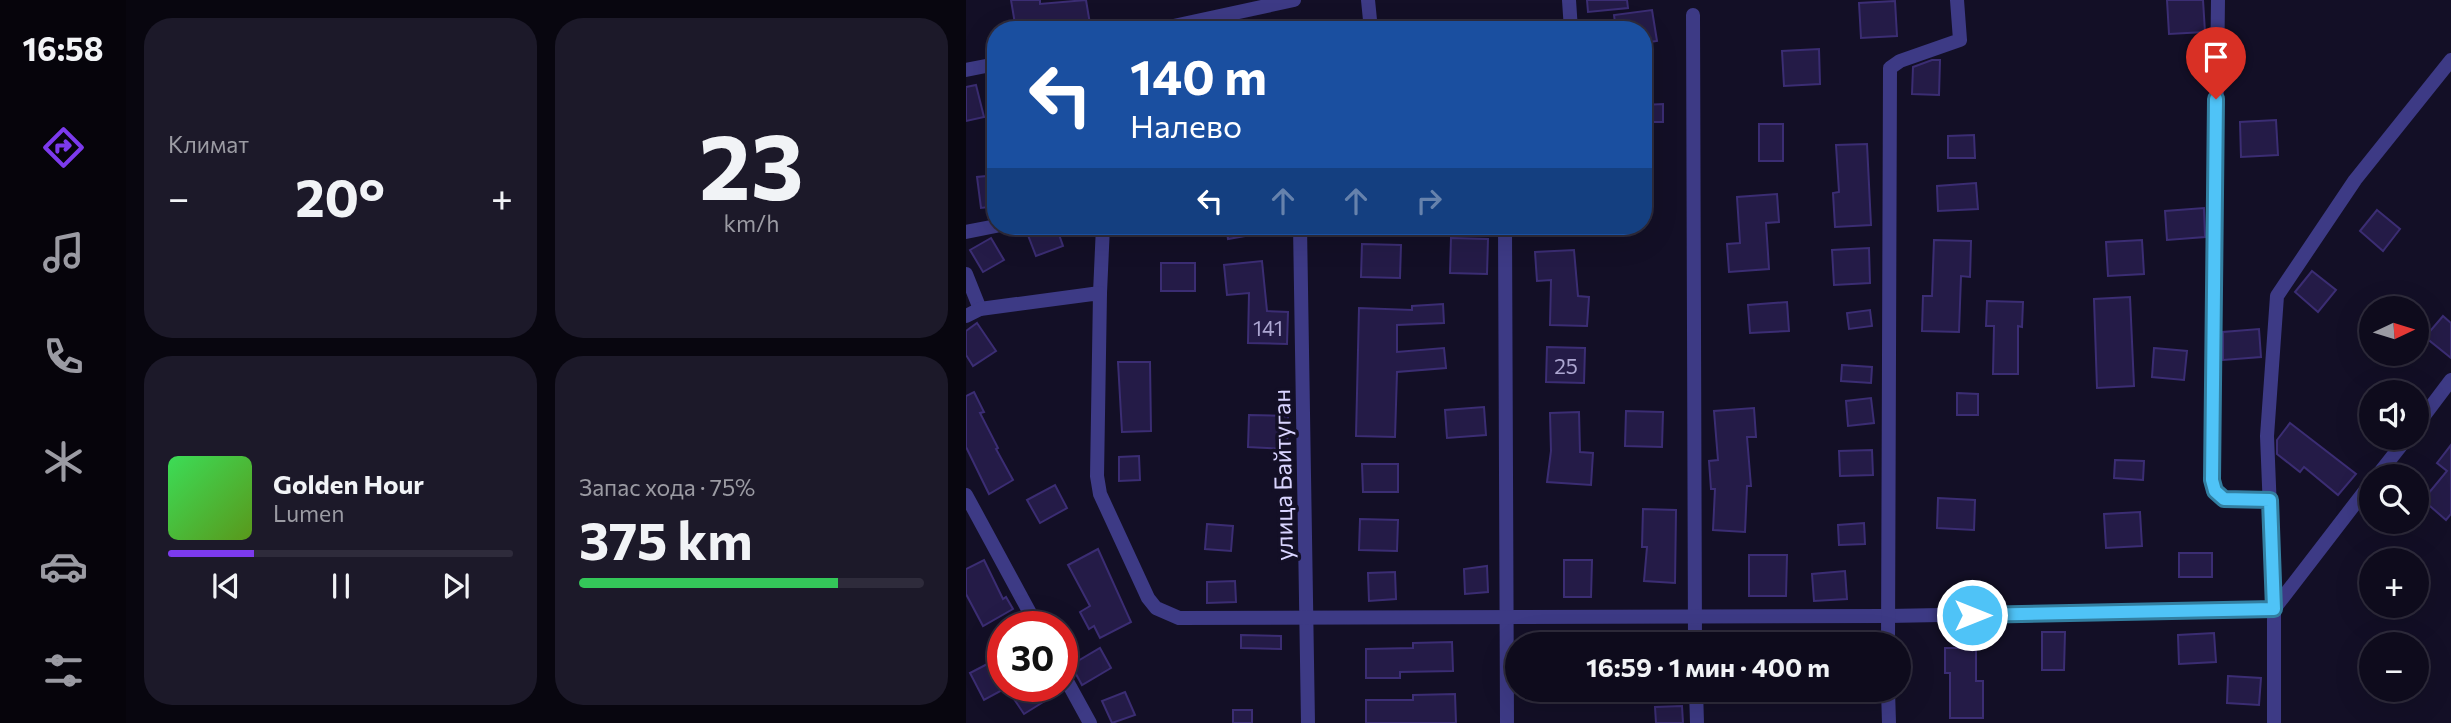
<!DOCTYPE html>
<html lang="ru">
<head>
<meta charset="utf-8">
<style>
  :root { --surface:#0e0b1c; --page:#1c1929; --text:#f1f3f6; --muted:#9b9ba3; --line:#2e2b3b; --accent:#7c3aed }
  body { margin:0; font-family:Commissioner,sans-serif; background:var(--page); color:var(--text); height:100vh; display:flex; flex-direction:column; font-size:26px; white-space:nowrap }
  * { box-sizing:border-box; margin:0 }
  p { font-size:23px; color:var(--muted) }
  .icon { flex:none; width:38px; height:38px; fill:none; stroke:currentColor; stroke-width:2; stroke-linecap:round; stroke-linejoin:round }
  .map { position:relative; flex:1; overflow:hidden }
  .details { display:flex; flex-direction:column; gap:18px; padding:18px; background:#08060f; width:840px }
  .details>* { flex:none }
  .guide { position:absolute; left:21px; top:21px; width:665px; height:214px; border-radius:28px; box-shadow:0 7px 28px #0002,0 0 0 2px var(--line); background:#1a4fa0; color:#fff; overflow:hidden }
  .needle { width:46px; rotate:86deg }
  .tools { position:absolute; left:1393px; top:296px; display:grid; gap:14px }
  .tools a { display:grid; place-items:center; width:70px; height:70px; border-radius:50%; background:var(--surface); box-shadow:0 7px 28px #0002,0 0 0 2px var(--line); font-size:35px }
  .speed { position:absolute; left:21px; top:611px; display:flex; gap:14px; font-size:35px; font-weight:700; text-align:center }
  .speed>* { display:grid; place-content:center; width:91px; height:91px; border-radius:50%; background:var(--surface); box-shadow:0 7px 28px #0002,0 0 0 2px var(--line); line-height:1 }
  .speed .limit { border:10px solid #d22; background:#fff; color:#111 }
  .pin { position:absolute; display:grid; place-items:center; width:60px; height:60px; color:#fff; margin:-72px -30px; border-radius:50% 50% 50% 0; rotate:-45deg; box-shadow:0 0 7px #0007 }
  .pin .icon { rotate:45deg }
  .me { position:absolute; width:77px; margin:-38px; rotate:90deg; stroke-linejoin:round; filter:drop-shadow(0 0 5px #0008) }
  .turn { display:flex; align-items:center; gap:24px; height:147px; padding:0 28px; font-size:32px }
  .turn .icon { width:91px; height:91px; stroke-width:2.5 }
  .turn b { display:block; font-size:49px; line-height:60px }
  .lanes { display:flex; align-items:center; height:66px; padding:0 28px; background:#0003; justify-content:center; gap:35px; direction:ltr }
  .lanes .off { opacity:.35 }
  .big { font-size:52px; font-weight:700; line-height:1.1 }
  .details .card { flex:1; display:flex; flex-direction:column; justify-content:center; gap:10px; min-width:0; padding:0 24px; border-radius:28px; background:var(--page) }
  .details .dial { align-items:center; gap:0 }
  .dial b { font-size:91px; line-height:1 }
  .song { display:flex; align-items:center; gap:21px }
  .cover { width:84px; height:84px; border-radius:10px; background:linear-gradient(135deg,hsl(130 70% 55%),hsl(90 70% 35%)) }
  .played { height:7px; border-radius:4px; background:linear-gradient(90deg,var(--accent) 25%,var(--line) 25%) }
  .keys { display:flex; justify-content:space-around; direction:ltr }
  .heat { display:flex; justify-content:space-between; align-items:center; font-size:38px; direction:ltr }
  .charge { height:10px; border-radius:5px; background:linear-gradient(90deg,#34c759 75%,var(--line) 0) }
  .details .tiles { flex:1; display:grid; gap:18px; grid-template-columns:repeat(2,1fr) }
  .trip { position:absolute; left:539px; top:632px; width:406px; height:70px; border-radius:35px; background:var(--surface); box-shadow:0 7px 28px #0002,0 0 0 2px var(--line); font-weight:700; line-height:70px; text-align:center }
  main { display:flex; flex:1; min-height:0 }
  .tab-bar { display:flex; flex-direction:column; width:126px; justify-content:space-around; align-items:center; background:#06040b; color:var(--muted) }
  .tab-bar .icon { width:49px; height:49px }
  .tab-bar .active { color:var(--accent) }
  .tab-bar b { font-size:32px; color:var(--text) }
  .map>svg:first-child { display:block }
  .building { fill:#241b47; stroke:#3b2d73; stroke-width:2 }
  .lines { fill:none; stroke-linecap:round; stroke-linejoin:round }
  .minor { stroke:#3d3a85; stroke-width:14 }
  .route-casing { stroke:#337fa1; stroke-width:18 }
  .route { stroke:#4fc3f7; stroke-width:12 }
  .labels { text-anchor:middle; dominant-baseline:central; stroke-width:7; stroke-linejoin:round; paint-order:stroke }
  .number-label { font-size:21px; fill:#aca6d1 }
  .street-label { font-size:24px; fill:#d9d4ff; stroke:#130f26 }
</style>
</head>
<body>
<main>
<nav class="tab-bar">
<b>16:58</b>
<svg class="icon active" aria-label="directions" viewBox="0 0 24 24"><path d="M12 3l9 9-9 9-9-9zM9 14v-3h6M13 9l2 2-2 2"/></svg>
<svg class="icon" aria-label="music" viewBox="0 0 24 24"><path d="M9 18V5l10-2v13"/><circle cx="6" cy="18" r="3"/><circle cx="16" cy="16" r="3"/></svg>
<svg class="icon" aria-label="phone" viewBox="0 0 24 24"><path d="M5 4h4l2 5-3 2q2 4 5 5l2-3 5 2v4C11 20 4 13 5 4z"/></svg>
<svg class="icon" aria-label="climate" viewBox="0 0 24 24"><path d="M12 3v18M4 7l16 10M4 17L20 7"/></svg>
<svg class="icon" aria-label="car" viewBox="0 0 24 24"><path d="M5 17H2v-5l4-1 3-4h7l3 4 3 1v5h-3M9 17h6M6 11h13"/><circle cx="7" cy="17" r="2"/><circle cx="17" cy="17" r="2"/></svg>
<svg class="icon" aria-label="filters" viewBox="0 0 24 24"><path d="M4 7h16M4 17h16"/><circle cx="9" cy="7" r="2"/><circle cx="15" cy="17" r="2"/></svg>
</nav>
<section class="details">
<div class="tiles">
<div class="card"><p>Климат</p>
<div class="heat"><a>−</a><b class="big">20°</b><a>+</a></div>
</div>
<div class="card dial"><b>23</b><p>km/h</p></div>
<div class="card">
<div class="song"><i class="cover"></i><div><b>Golden Hour</b><p>Lumen</p></div></div>
<div class="played"></div>
<div class="keys"><svg class="icon" aria-label="previous" viewBox="0 0 24 24"><path d="M18 5L8 12l10 7zM5 5v14"/></svg><svg class="icon" aria-label="pause" viewBox="0 0 24 24"><path d="M8 5v14M16 5v14"/></svg><svg class="icon" aria-label="next" viewBox="0 0 24 24"><path d="M6 5l10 7-10 7zM19 5v14"/></svg></div>
</div>
<div class="card"><p>Запас хода · 75%</p><b class="big">375 km</b><div class="charge"></div></div>
</div>
</section>
<div class="map">
<svg width="1485" height="723" viewBox="0 0 1485 723">
  <rect width="100%" height="100%" fill="#130f26"/>
  <g class="building">
    <path d="M45,0h29v4l46,-4 4,24 -27,6h-47z"/>
    <path d="M621,0h40l1,8 -40,4z"/>
    <path d="M1201,0h36l2,32 -36,2z"/>
    <path d="M929,1l2,35 -36,2 -2,-35z"/>
    <path d="M686,10l5,31 -14,2v-13h-27l-2,-15z"/>
    <path d="M853,49l1,35 -36,2 -2,-35z"/>
    <path d="M966,60h8l-1,35 -27,-1 1,-27z"/>
    <path d="M10,85l8,32 -18,4v-34z"/>
    <path d="M697,104v18h-20v-17z"/>
    <path d="M1310,120l2,35 -37,2 -1,-35z"/>
    <rect x="793" y="124" width="24" height="37"/>
    <path d="M1008,135l1,23h-27v-22z"/>
    <path d="M901,144l4,81 -36,2 -2,-34 6,-1 -3,-47z"/>
    <path d="M30,175v31l-15,2 -4,-31z"/>
    <path d="M1010,183l2,26 -40,2 -1,-25z"/>
    <path d="M811,194l2,28 -13,1 3,46 -40,3 -2,-28 13,-1 -3,-46z"/>
    <path d="M1238,208l1,29 -38,3 -2,-29z"/>
    <path d="M1411,210l23,19 -17,22 -23,-20z"/>
    <path d="M71,226h19l7,20 -27,10 -10,-26z"/>
    <path d="M260,226h41l1,6 -40,7z"/>
    <path d="M25,238l13,22 -21,12 -13,-22z"/>
    <path d="M485,238l37,1 -1,35 -37,-1z"/>
    <path d="M968,240l37,1 -1,36 -9,-1 -2,56 -37,-1 1,-35h9z"/>
    <path d="M1176,240l2,34 -36,2 -2,-34z"/>
    <path d="M396,244l39,1 -1,33 -39,-1z"/>
    <path d="M903,248l1,35 -36,2 -2,-35z"/>
    <path d="M608,250l4,46 11,1 -2,29 -37,-1 1,-45 -14,1 -2,-29z"/>
    <path d="M296,261l5,50 21,1 -1,32 -39,-1 1,-50 -22,2 -3,-30z"/>
    <rect x="195" y="263" width="34" height="28"/>
    <path d="M1346,271l24,19 -18,22 -23,-20z"/>
    <path d="M1164,297l4,89 -37,2 -3,-89z"/>
    <path d="M1021,301l36,1 -1,25 -4,-1v48h-25l1,-48h-8z"/>
    <path d="M821,302l2,29 -39,2 -2,-28z"/>
    <path d="M477,304l1,19 -47,2v27l47,-4 2,20 -49,4 -2,65 -39,-1 3,-128 53,2v-4z"/>
    <path d="M904,310l2,16 -23,3 -2,-16z"/>
    <path d="M1477,316l8,7v35l-26,-21z"/>
    <path d="M11,323l19,28 -23,15 -7,-11v-24z"/>
    <path d="M1293,329l2,28 -38,3v-28z"/>
    <path d="M581,347l38,1 -1,35 -38,-1z"/>
    <path d="M1188,348l33,3 -3,29 -32,-3z"/>
    <path d="M152,362h32l1,69 -29,1z"/>
    <path d="M876,365l30,2 -1,16 -30,-2z"/>
    <path d="M8,392l10,20 -4,1 18,35 -2,1 17,31 -24,14 -23,-47v-51z"/>
    <path d="M991,393l21,1v21h-21z"/>
    <path d="M905,398l3,25 -26,3 -2,-25z"/>
    <path d="M518,407l2,28 -39,3 -2,-28z"/>
    <path d="M788,408l2,29h-9l4,49h-4l-2,46 -32,-2 2,-41h-4l-2,-28 9,-1 -4,-49z"/>
    <path d="M660,411l37,1 -1,35 -37,-1z"/>
    <path d="M613,412l1,40 13,1 -2,32 -44,-3 4,-31 -1,-38z"/>
    <path d="M283,415l39,1 -1,33 -39,-2z"/>
    <path d="M1324,423l66,51 -18,21 -34,-28 -4,5 -23,-18v-14z"/>
    <path d="M1485,445v69l-5,6 -23,-20 24,-29 -10,-8z"/>
    <path d="M906,450l1,25 -33,1 -1,-25z"/>
    <path d="M173,456l1,24 -21,1v-24z"/>
    <path d="M1149,460l29,1 -1,19 -29,-2z"/>
    <path d="M396,464h36v28h-35z"/>
    <path d="M89,485l12,23 -27,15 -13,-23z"/>
    <path d="M972,498l37,2 -1,30 -37,-2z"/>
    <path d="M677,509l33,1 -1,73 -31,-2 3,-34h-5z"/>
    <path d="M1174,512l2,34 -36,2 -2,-34z"/>
    <path d="M394,519l38,1 -1,31 -38,-1z"/>
    <path d="M898,523l1,21 -26,1 -1,-20z"/>
    <path d="M241,524l26,2 -2,25 -26,-2z"/>
    <path d="M132,549l33,73 -31,16 -6,-12 -5,3 -9,-17 10,-6 -22,-41z"/>
    <rect x="1213" y="553" width="33" height="24"/>
    <path d="M783,555h38l-1,41h-37z"/>
    <path d="M18,560l19,39 3,-2 7,12 -30,17 -17,-32v-25z"/>
    <path d="M598,560h28l-1,37h-27z"/>
    <path d="M521,566l1,26 -23,2 -1,-25z"/>
    <path d="M879,571l2,28 -33,2 -2,-27z"/>
    <path d="M429,572l1,27 -27,2 -1,-28z"/>
    <path d="M269,581l1,21 -29,1v-21z"/>
    <path d="M1076,632h23l-1,38h-22z"/>
    <path d="M1248,633l2,29 -37,2 -1,-29z"/>
    <path d="M275,635l40,1v13l-40,-1z"/>
    <path d="M486,642l1,29 -53,1v6h-34v-29l47,-1v-5z"/>
    <path d="M134,648l11,20 -29,17 -11,-20z"/>
    <path d="M979,648h31v33h7v37h-33v-45h-5z"/>
    <path d="M29,660l11,28 -22,12 -14,-27z"/>
    <path d="M1262,676l33,2 -2,27 -32,-2z"/>
    <path d="M62,686h12l8,13 -24,15 -12,-18z"/>
    <path d="M159,692l10,23 -23,8 -10,-22z"/>
    <path d="M489,694l1,29h-90v-23h47v-5z"/>
    <path d="M716,706l1,17h-27l-1,-16z"/>
    <rect x="267" y="710" width="19" height="13"/>
  </g>
  <g class="lines">
    <g class="minor">
      <path d="M402,0l3,30"/>
      <path d="M603,0l2,30"/>
      <path d="M1252,0l-6,480 3,11 9,8 46,1"/>
      <path d="M727,15l2,629"/>
      <path d="M189,30l139,-30"/>
      <path d="M0,70l30,-6"/>
      <path d="M334,226l8,497"/>
      <path d="M539,226l2,497"/>
      <path d="M0,232l30,-6"/>
      <path d="M0,274l14,35"/>
      <path d="M134,293l3,-67"/>
      <path d="M0,316l14,-7 120,-16 -3,183 3,18 48,104 8,10 23,10 709,-2 386,-7 97,-126"/>
      <path d="M1451,425l34,-45"/>
      <path d="M1411,476l30,-38"/>
      <path d="M0,495l71,131"/>
      <path d="M922,644l2,-576 10,-7 60,-21 -3,-40"/>
      <path d="M96,672l28,51"/>
      <path d="M730,690l1,33"/>
      <path d="M922,690l1,33"/>
      <path d="M1308,723v-114l-7,-173 10,-140 78,-116 96,-120"/>
    </g>
  </g>
  <g class="lines">
    <defs>
      <path id="route" d="M1006,615l302,-6 -4,-109 -46,-1 -9,-8 -3,-11 4,-381"/>
    </defs>
    <use href="#route" class="route-casing"/>
    <use href="#route" class="route"/>
  </g>
  <g class="labels">
    <g class="number-label">
      <text x="302" y="327">141</text>
      <text x="600" y="365">25</text>
    </g>
    <g class="street-label">
      <text transform="translate(316 475) rotate(-91)">улица Байтуган</text>
    </g>
  </g>
</svg>
<div class="tools">
<a><svg class="needle" viewBox="-14 -14 28 28"><path d="M0-13l5 13h-10z" fill="#e53935"/><path d="M0 13l5-13h-10z" fill="#9b9ba3"/></svg></a>
<a><svg class="icon" aria-label="sound" viewBox="0 0 24 24"><path d="M4 9h4l5-4v14l-5-4H4zM17 9q2 3 0 6"/></svg></a>
<a><svg class="icon" aria-label="search" viewBox="0 0 24 24"><circle cx="10" cy="10" r="6"/><path d="M15 15l6 6"/></svg></a>
<a>+</a>
<a>−</a>
</div>
<div class="speed"><div class="limit">30</div></div>
<div class="pin" style="left:1250px;top:99px;background:#d93025"><svg class="icon" aria-label="arrive" viewBox="0 0 24 24"><path d="M6 21V4h12l-3 4 3 4H6"/></svg></div>
<svg class="me" style="left:1006px;top:615px" viewBox="-20 -20 40 40"><circle r="17" fill="#4fc3f7" stroke="#fff" stroke-width="3"/><path d="M0-11L8 9 0 5-8 9z" fill="#fff"/></svg>
<div class="trip">16:59 · 1 мин · 400 m</div>
<div class="guide">
<div class="turn"><svg class="icon" aria-label="left" viewBox="0 0 24 24"><path d="M17 20v-9H6M10 6l-5 5 5 5"/></svg><div><b>140 m</b>Налево</div></div>
<div class="lanes"><svg class="icon" aria-label="left" viewBox="0 0 24 24"><path d="M17 20v-9H6M10 6l-5 5 5 5"/></svg><svg class="icon off" aria-label="ahead" viewBox="0 0 24 24"><path d="M12 20V5M6 11l6-6 6 6"/></svg><svg class="icon off" aria-label="ahead" viewBox="0 0 24 24"><path d="M12 20V5M6 11l6-6 6 6"/></svg><svg class="icon off" aria-label="right" viewBox="0 0 24 24"><path d="M7 20v-9h11M14 6l5 5-5 5"/></svg></div>
</div>
</div>
</main>
</body>
</html>
